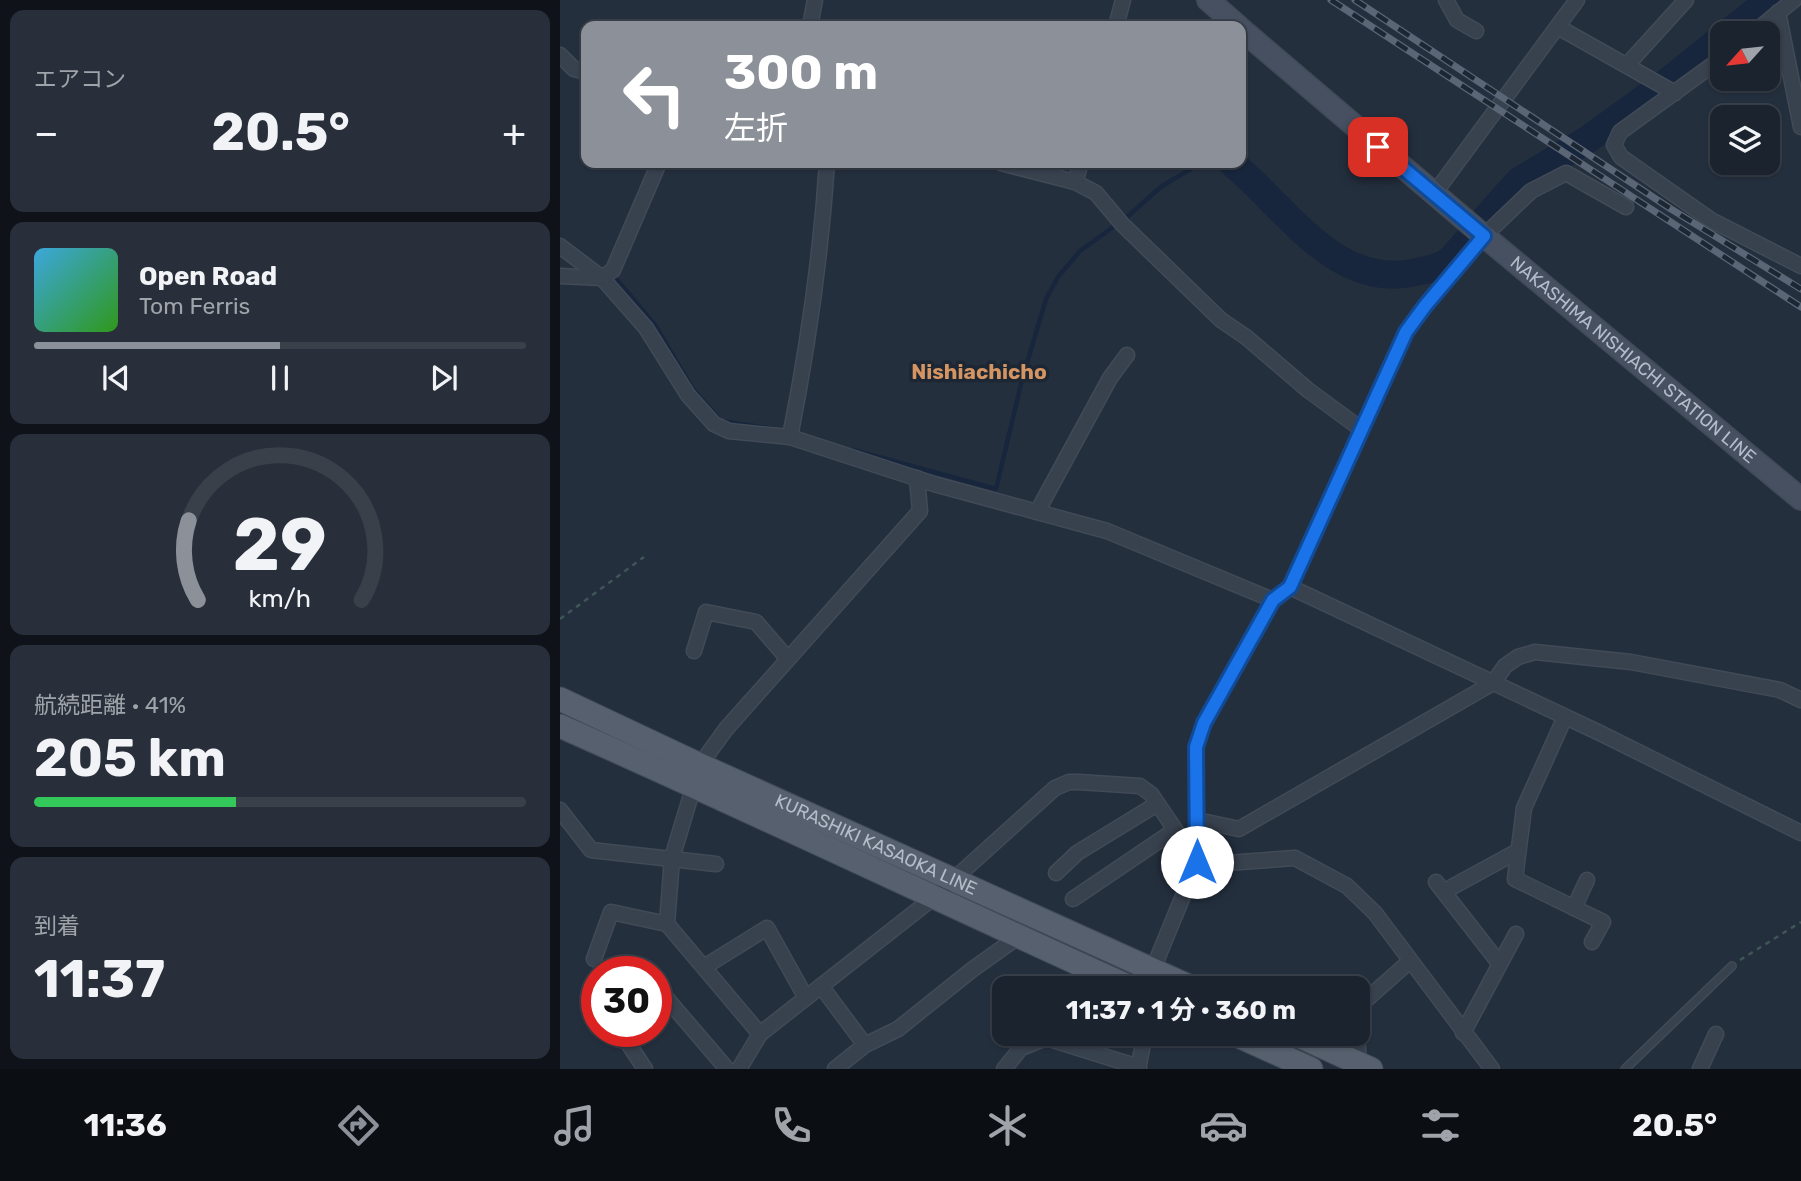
<!DOCTYPE html>
<html lang="ja">
<head>
<meta charset="utf-8">
<style>
  :root { --surface:#1b232e; --page:#282f3a; --text:#f1f3f6; --muted:#a0a4aa; --line:#39404a; --accent:#8c9099 }
  body { margin:0; font-family:Rubik,"Noto Sans JP",sans-serif; background:var(--page); color:var(--text); height:100vh; display:flex; flex-direction:column; font-size:26px; white-space:nowrap }
  * { box-sizing:border-box; margin:0 }
  p { font-size:23px; color:var(--muted) }
  .icon { flex:none; width:38px; height:38px; fill:none; stroke:currentColor; stroke-width:2; stroke-linecap:round; stroke-linejoin:round }
  .map { position:relative; flex:1; overflow:hidden }
  .sheet { display:flex; flex-direction:column; gap:10px; padding:10px; background:#0f1319; width:560px }
  .sheet>* { flex:none }
  .top-card { position:absolute; left:21px; top:21px; width:665px; height:147px; border-radius:14px; box-shadow:0 2px 5px #0004,0 0 0 2px var(--line); background:#8c9099; color:#fff; overflow:hidden }
  .needle { width:46px; rotate:243deg }
  .tools { position:absolute; left:1150px; top:21px; display:grid; gap:14px }
  .tools a { display:grid; place-items:center; width:70px; height:70px; border-radius:14px; background:var(--surface); box-shadow:0 2px 5px #0004,0 0 0 2px var(--line); font-size:35px }
  .speed { position:absolute; left:21px; top:956px; display:flex; gap:14px; font-size:35px; font-weight:700; text-align:center }
  .speed>* { display:grid; place-content:center; width:91px; height:91px; border-radius:50%; background:var(--surface); box-shadow:0 2px 5px #0004,0 0 0 2px var(--line); line-height:1 }
  .speed .limit { border:10px solid #d22; background:#fff; color:#111 }
  .pin { position:absolute; display:grid; place-items:center; width:60px; height:60px; color:#fff; margin:-30px; border-radius:14px; box-shadow:0 4px 10px #0006 }
  .me { position:absolute; width:77px; margin:-38px; rotate:0deg; stroke-linejoin:round; filter:drop-shadow(0 0 5px #0008) }
  .turn { display:flex; align-items:center; gap:24px; height:147px; padding:0 28px; font-size:32px }
  .turn .icon { width:91px; height:91px; stroke-width:2.5 }
  .turn b { display:block; font-size:49px; line-height:60px }
  .big { font-size:52px; font-weight:700; line-height:1.1 }
  .sheet .widget { flex:1; display:flex; flex-direction:column; justify-content:center; gap:10px; min-width:0; padding:0 24px; border-radius:14px; background:var(--page) }
  .sheet .dial { align-items:center; gap:0 }
  .dial svg { height:182px; overflow:visible; fill:none; stroke:var(--line); stroke-width:7; stroke-linecap:round; text-anchor:middle }
  .dial text { fill:var(--text); stroke:none }
  .song { display:flex; align-items:center; gap:21px }
  .cover { width:84px; height:84px; border-radius:10px; background:linear-gradient(135deg,hsl(200 70% 55%),hsl(110 70% 35%)) }
  .played { height:7px; border-radius:4px; background:linear-gradient(90deg,var(--accent) 50%,var(--line) 50%) }
  .keys { display:flex; justify-content:space-around; direction:ltr }
  .heat { display:flex; justify-content:space-between; align-items:center; font-size:38px; direction:ltr }
  .charge { height:10px; border-radius:5px; background:linear-gradient(90deg,#34c759 41%,var(--line) 0) }
  .trip { position:absolute; left:432px; top:976px; width:378px; height:70px; border-radius:14px; background:var(--surface); box-shadow:0 2px 5px #0004,0 0 0 2px var(--line); font-weight:700; line-height:70px; text-align:center }
  .dock { display:flex; height:112px; justify-content:space-around; align-items:center; background:#0b0e12; color:var(--muted) }
  .dock .icon { width:49px; height:49px }
  .dock .selected { color:var(--accent) }
  .dock b { font-size:32px; color:var(--text) }
  main { display:flex; flex:1; min-height:0 }
  .map>svg:first-child { display:block }
  .lines { fill:none; stroke-linecap:round; stroke-linejoin:round }
  .stream { stroke:#17263c; stroke-width:4.5 }
  .river { stroke:#17263c; stroke-width:28 }
  .service-casing { stroke:#414a57; stroke-width:10 }
  .minor-casing { stroke:#414a57; stroke-width:17 }
  .secondary-casing { stroke:#414a57; stroke-width:24 }
  .primary-casing { stroke:#414a57; stroke-width:25 }
  .path { stroke:#3f5557; stroke-width:2.5; stroke-dasharray:5 5; stroke-linecap:butt }
  .service { stroke:#38414e; stroke-width:7 }
  .minor { stroke:#38414e; stroke-width:14 }
  .secondary { stroke:#465061; stroke-width:21 }
  .primary { stroke:#56606e; stroke-width:23 }
  .rail-casing { stroke:#5a6575; stroke-width:7 }
  .rail { stroke:#1d2633; stroke-width:4.5; stroke-dasharray:13; stroke-linecap:butt }
  .route-casing { stroke:#114b97; stroke-width:18 }
  .route { stroke:#1a73e8; stroke-width:12 }
  .labels { text-anchor:middle; dominant-baseline:central; stroke-width:7; stroke-linejoin:round; paint-order:stroke }
  .street-label { font-size:18px; fill:#b4bcc9; stroke:#1d2633 }
  .quarter-label { font-size:21px; font-weight:bold; fill:#d59563; stroke:#1d2633 }
</style>
</head>
<body>
<main>
<section class="sheet">
<div class="widget"><p>エアコン</p>
<div class="heat"><a>−</a><b class="big">20.5°</b><a>+</a></div>
</div>
<div class="widget">
<div class="song"><i class="cover"></i><div><b>Open Road</b><p>Tom Ferris</p></div></div>
<div class="played"></div>
<div class="keys"><svg class="icon" aria-label="previous" viewBox="0 0 24 24"><path d="M18 5L8 12l10 7zM5 5v14"/></svg><svg class="icon" aria-label="pause" viewBox="0 0 24 24"><path d="M8 5v14M16 5v14"/></svg><svg class="icon" aria-label="next" viewBox="0 0 24 24"><path d="M6 5l10 7-10 7zM19 5v14"/></svg></div>
</div>
<div class="widget dial"><svg viewBox="0 0 100 80">
<path d="M14 69A42 42 0 1 1 86 69"/>
<path d="M14 69A42 42 0 0 1 10 34" stroke="#8c9099"/>
<text x="50" y="56" font-size="32" font-weight="700">29</text>
<text x="50" y="72" font-size="11">km/h</text>
</svg></div>
<div class="widget"><p>航続距離 · 41%</p><b class="big">205 km</b><div class="charge"></div></div>
<div class="widget"><p>到着</p><b class="big">11:37</b></div>
</section>
<div class="map">
<svg width="1241" height="1069" viewBox="0 0 1241 1069">
  <rect width="100%" height="100%" fill="#242f3e"/>
  <g class="lines">
    <g class="stream">
      <path d="M51,277l7,4 37,44 37,63 29,33 67,10"/>
      <path d="M293,450l143,39 26,-109 24,-81 12,-22 22,-26 47,-34 35,-31 39,-23"/>
    </g>
    <g class="river">
      <path d="M1168,33l42,-33"/>
      <path d="M672,163c54,44 104,128 184,109 9,-2 23,-4 30,-9 10,-7 18,-19 26,-28"/>
      <path d="M925,219l34,-38 68,-41 84,-61 51,-41"/>
    </g>
    <defs>
      <path id="service" d="M1065,1069l107,-103"/>
      <g id="minor">
        <path d="M886,0l11,20 19,11"/>
        <path d="M1218,12l23,115"/>
        <path d="M250,26l5,-26"/>
        <path d="M556,26l7,-26"/>
        <path d="M998,27l117,66"/>
        <path d="M1193,33l41,-33"/>
        <path d="M0,55l14,14 12,3"/>
        <path d="M1162,58l-102,74 -6,13 7,12 90,63 90,46"/>
        <path d="M1067,65l59,-65"/>
        <path d="M441,163l74,19 21,11 26,31 99,96 25,17 62,53 53,39"/>
        <path d="M515,182l6,-19"/>
        <path d="M874,194l143,-194"/>
        <path d="M0,246l42,32 44,50 42,67 26,29 15,7 61,6 144,47 173,47 166,69"/>
        <path d="M0,276l42,2 11,-8 46,-107"/>
        <path d="M230,437c18,-91 31,-182 37,-274"/>
        <path d="M477,512l73,-134 17,-23"/>
        <path d="M730,587l312,147 199,99"/>
        <path d="M134,651l12,-39 50,10 32,37"/>
        <path d="M1005,717l-41,91 -9,71 88,43 -11,20"/>
        <path d="M0,810l31,40 125,14"/>
        <path d="M637,820l42,9 254,-146 12,-17 13,-9 17,-5 96,10 149,28 21,10"/>
        <path d="M637,862l16,2 82,-6 52,28 28,27 117,156"/>
        <path d="M496,873l21,-20 80,-49"/>
        <path d="M876,882l63,81"/>
        <path d="M892,887l66,-36"/>
        <path d="M513,899l102,-69"/>
        <path d="M1014,908l13,-28"/>
        <path d="M107,924l5,-66 28,-93 26,-36 194,-218 -3,-33"/>
        <path d="M34,959l17,-47 56,12 93,110"/>
        <path d="M144,967l63,-39 39,70"/>
        <path d="M96,986l71,83"/>
        <path d="M261,986l44,59"/>
        <path d="M592,989l1,-20 44,-107 -1,-115 8,-24 69,-123 17,-13 116,-255 19,-26 59,-70 47,-45 35,-18 60,34"/>
        <path d="M798,1007l52,-46"/>
        <path d="M60,1031l25,38"/>
        <path d="M903,1033l53,-99"/>
        <path d="M797,1034l2,30"/>
        <path d="M179,1069l21,-35 173,-136 122,-110 14,-6h10l61,4 11,8 46,68"/>
        <path d="M275,1069l30,-24 33,-16 75,-60 45,-32"/>
        <path d="M444,1069l17,-21 25,-10 93,29"/>
        <path d="M578,1069l7,-35"/>
        <path d="M1140,1069l16,-35"/>
      </g>
      <g id="secondary">
        <path d="M648,0l30,26"/>
        <path id="s1" d="M681,29l243,207 317,263"/>
      </g>
      <g id="primary">
        <path id="s2" d="M0,699l140,66 495,224"/>
        <path d="M0,726c192,85 382,176 574,263"/>
        <path d="M674,1034l77,35"/>
        <path d="M735,1034l76,35"/>
      </g>
    </defs>
    <use href="#service" class="service-casing"/>
    <use href="#minor" class="minor-casing"/>
    <use href="#secondary" class="secondary-casing"/>
    <use href="#primary" class="primary-casing"/>
    <g class="path">
      <path d="M0,619l84,-62"/>
      <path d="M1180,960l61,-38"/>
    </g>
    <use href="#service" class="service"/>
    <use href="#minor" class="minor"/>
    <use href="#secondary" class="secondary"/>
    <use href="#primary" class="primary"/>
    <defs>
      <g id="rail">
        <path d="M771,0l470,307"/>
        <path d="M795,0l316,209 130,80"/>
      </g>
    </defs>
    <use href="#rail" class="rail-casing"/>
    <use href="#rail" class="rail"/>
  </g>
  <g class="lines">
    <defs>
      <path id="route" d="M637,862l-1,-115 8,-24 69,-123 17,-13 116,-255 19,-26 59,-70 -106,-89"/>
    </defs>
    <use href="#route" class="route-casing"/>
    <use href="#route" class="route"/>
  </g>
  <g class="labels">
    <g class="street-label">
      <text stroke="none"><textPath href="#s1" startOffset="513">NAKASHIMA NISHIACHI STATION LINE</textPath></text>
      <text stroke="none"><textPath href="#s2" startOffset="348">KURASHIKI KASAOKA LINE</textPath></text>
    </g>
    <g class="quarter-label">
      <text x="419" y="371">Nishiachicho</text>
    </g>
  </g>
</svg>
<div class="tools">
<a><svg class="needle" viewBox="-14 -14 28 28"><path d="M0-13l5 13h-10z" fill="#e53935"/><path d="M0 13l5-13h-10z" fill="#a0a4aa"/></svg></a>
<a><svg class="icon" aria-label="layers" viewBox="0 0 24 24"><path d="M12 4l9 5-9 5-9-5zM3 14l9 5 9-5"/></svg></a>
</div>
<div class="speed"><div class="limit">30</div></div>
<div class="pin" style="left:818px;top:147px;background:#d93025"><svg class="icon" aria-label="arrive" viewBox="0 0 24 24"><path d="M6 21V4h12l-3 4 3 4H6"/></svg></div>
<svg class="me" style="left:637px;top:862px" viewBox="-20 -20 40 40"><circle r="19" fill="#fff"/><path d="M0-13L10 11 0 6-10 11z" fill="#1a73e8"/></svg>
<div class="trip">11:37 · 1 分 · 360 m</div>
<div class="top-card">
<div class="turn"><svg class="icon" aria-label="left" viewBox="0 0 24 24"><path d="M17 20v-9H6M10 6l-5 5 5 5"/></svg><div><b>300 m</b>左折</div></div>
</div>
</div>
</main>
<nav class="dock">
<b>11:36</b>
<svg class="icon selected" aria-label="directions" viewBox="0 0 24 24"><path d="M12 3l9 9-9 9-9-9zM9 14v-3h6M13 9l2 2-2 2"/></svg>
<svg class="icon" aria-label="music" viewBox="0 0 24 24"><path d="M9 18V5l10-2v13"/><circle cx="6" cy="18" r="3"/><circle cx="16" cy="16" r="3"/></svg>
<svg class="icon" aria-label="phone" viewBox="0 0 24 24"><path d="M5 4h4l2 5-3 2q2 4 5 5l2-3 5 2v4C11 20 4 13 5 4z"/></svg>
<svg class="icon" aria-label="climate" viewBox="0 0 24 24"><path d="M12 3v18M4 7l16 10M4 17L20 7"/></svg>
<svg class="icon" aria-label="car" viewBox="0 0 24 24"><path d="M5 17H2v-5l4-1 3-4h7l3 4 3 1v5h-3M9 17h6M6 11h13"/><circle cx="7" cy="17" r="2"/><circle cx="17" cy="17" r="2"/></svg>
<svg class="icon" aria-label="filters" viewBox="0 0 24 24"><path d="M4 7h16M4 17h16"/><circle cx="9" cy="7" r="2"/><circle cx="15" cy="17" r="2"/></svg>
<b>20.5°</b>
</nav>
</body>
</html>
